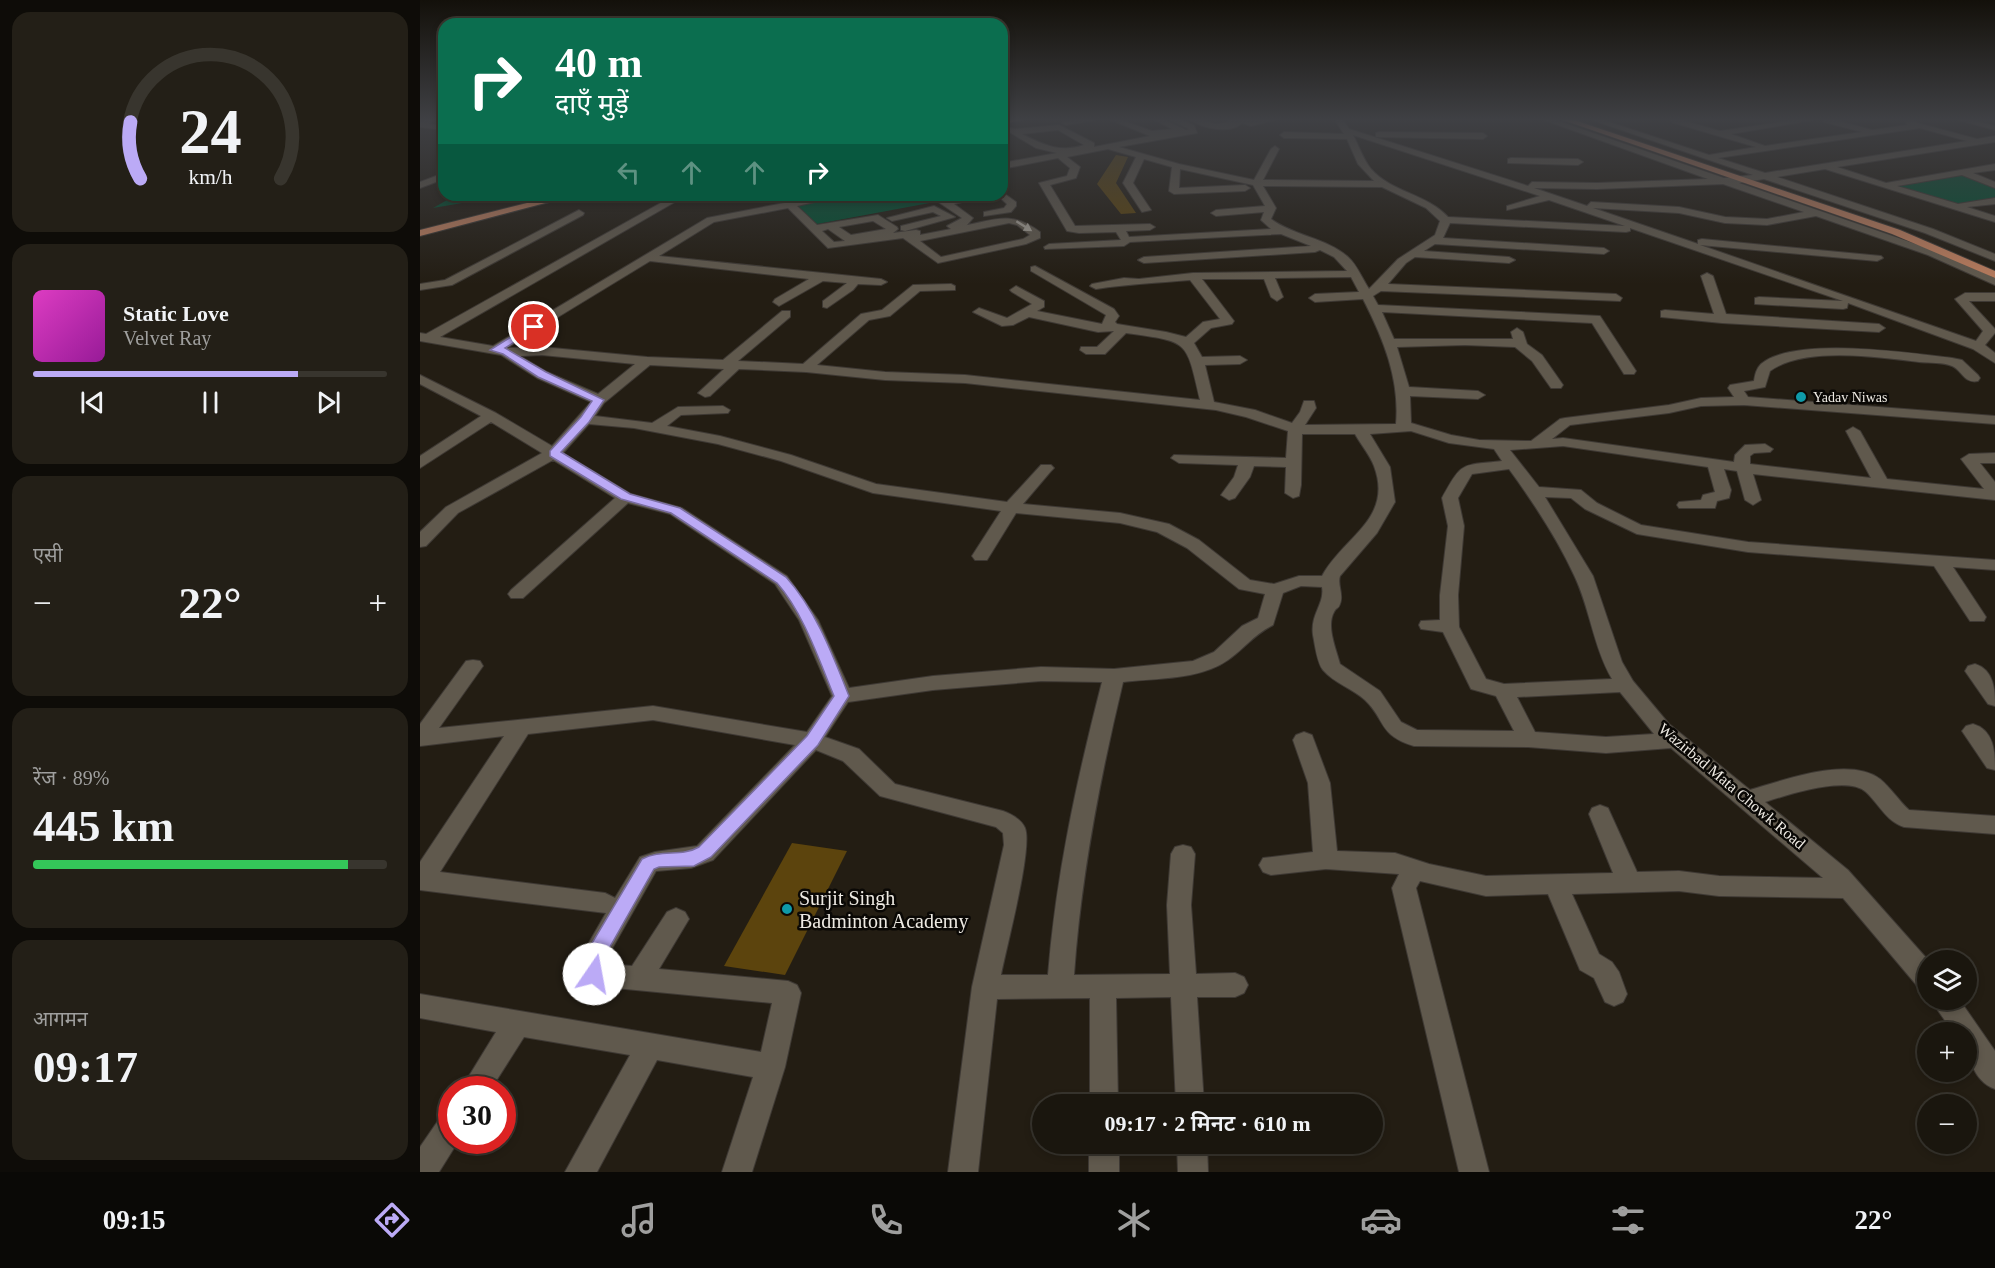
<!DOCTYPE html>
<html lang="hi">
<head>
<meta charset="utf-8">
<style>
  :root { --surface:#1a160e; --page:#231f17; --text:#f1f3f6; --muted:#9f9f9e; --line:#38352e; --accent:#bbaaf6 }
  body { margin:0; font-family:"Times New Roman","Noto Sans Devanagari",serif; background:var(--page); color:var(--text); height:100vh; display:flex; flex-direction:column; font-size:22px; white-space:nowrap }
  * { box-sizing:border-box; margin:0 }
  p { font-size:20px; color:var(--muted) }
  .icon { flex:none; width:33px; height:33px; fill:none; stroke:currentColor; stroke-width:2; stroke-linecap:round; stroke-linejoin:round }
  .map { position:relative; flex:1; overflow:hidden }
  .side { display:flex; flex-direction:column; gap:12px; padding:12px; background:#0e0c08; width:420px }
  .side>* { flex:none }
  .banner { position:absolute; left:18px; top:18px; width:570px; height:183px; border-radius:18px; box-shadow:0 3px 9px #0003,0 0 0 2px var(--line); background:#0b6e4f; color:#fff; overflow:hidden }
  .tools { position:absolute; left:1497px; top:950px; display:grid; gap:12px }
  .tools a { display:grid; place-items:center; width:60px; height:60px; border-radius:50%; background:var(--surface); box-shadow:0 3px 9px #0003,0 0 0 2px var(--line); font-size:30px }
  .speed { position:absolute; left:18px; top:1076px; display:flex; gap:12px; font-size:30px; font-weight:700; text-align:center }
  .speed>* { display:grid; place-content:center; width:78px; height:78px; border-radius:50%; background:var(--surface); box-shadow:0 3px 9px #0003,0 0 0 2px var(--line); line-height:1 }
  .speed .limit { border:9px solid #d22; background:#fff; color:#111 }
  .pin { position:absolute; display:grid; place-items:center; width:51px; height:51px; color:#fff; margin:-26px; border:3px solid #fff; border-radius:50%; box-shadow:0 2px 6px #0007 }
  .me { position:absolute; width:66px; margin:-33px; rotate:12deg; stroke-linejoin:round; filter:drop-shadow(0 0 4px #0008) }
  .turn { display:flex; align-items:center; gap:21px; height:126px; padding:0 18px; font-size:27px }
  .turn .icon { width:78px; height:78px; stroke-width:2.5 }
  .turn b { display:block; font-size:42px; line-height:51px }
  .lanes { display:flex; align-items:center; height:57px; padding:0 18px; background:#0003; justify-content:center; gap:30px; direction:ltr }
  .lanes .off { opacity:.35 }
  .big { font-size:45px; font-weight:600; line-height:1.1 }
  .side .widget { flex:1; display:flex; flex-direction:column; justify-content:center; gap:9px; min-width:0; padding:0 21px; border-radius:18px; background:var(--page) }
  .side .dial { align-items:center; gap:0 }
  .dial svg { height:156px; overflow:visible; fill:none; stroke:var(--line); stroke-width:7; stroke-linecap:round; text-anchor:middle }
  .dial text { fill:var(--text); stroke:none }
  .song { display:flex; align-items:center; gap:18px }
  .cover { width:72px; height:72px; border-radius:9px; background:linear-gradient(135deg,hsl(310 70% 55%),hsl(300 70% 35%)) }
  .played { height:6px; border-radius:3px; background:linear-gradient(90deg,var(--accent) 75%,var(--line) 75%) }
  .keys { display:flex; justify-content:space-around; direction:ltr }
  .heat { display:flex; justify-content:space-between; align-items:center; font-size:33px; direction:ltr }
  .charge { height:9px; border-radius:4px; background:linear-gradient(90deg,#34c759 89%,var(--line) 0) }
  .trip { position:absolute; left:612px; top:1094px; width:351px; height:60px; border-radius:30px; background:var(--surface); box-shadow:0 3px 9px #0003,0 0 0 2px var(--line); font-weight:600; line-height:60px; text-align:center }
  .dock { display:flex; height:96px; justify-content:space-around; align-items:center; background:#0a0906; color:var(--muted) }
  .dock .icon { width:42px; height:42px }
  .dock .current { color:var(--accent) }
  .dock b { font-size:27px; color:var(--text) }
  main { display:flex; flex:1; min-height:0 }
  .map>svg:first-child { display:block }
  .green { fill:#005031 }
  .building { fill:#5c440d }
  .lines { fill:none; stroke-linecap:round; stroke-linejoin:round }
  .minor-casing { stroke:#3e3934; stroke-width:2 }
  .major-casing { stroke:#3e3934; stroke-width:2 }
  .minor { fill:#60594d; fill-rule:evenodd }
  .major { fill:#b97c5d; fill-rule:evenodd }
  .oneway { fill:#a7a298 }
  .route { fill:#bbaaf6; stroke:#7a6ea0; stroke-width:1.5 }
  .culture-dot { fill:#0f9aa8; stroke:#0a0805; stroke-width:2 }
  .labels { text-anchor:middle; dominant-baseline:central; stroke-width:5; stroke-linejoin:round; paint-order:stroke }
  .far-poi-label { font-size:14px; fill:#eeeae3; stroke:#0a0805; text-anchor:start }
  .street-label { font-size:16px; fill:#eeeae3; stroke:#0a0805 }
  .near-poi-label { font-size:20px; fill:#eeeae3; stroke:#0a0805; text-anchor:start }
</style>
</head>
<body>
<main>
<section class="side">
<div class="widget dial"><svg viewBox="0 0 100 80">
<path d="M14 69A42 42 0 1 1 86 69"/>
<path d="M14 69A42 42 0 0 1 9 40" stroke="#bbaaf6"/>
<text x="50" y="56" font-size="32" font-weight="700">24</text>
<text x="50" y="72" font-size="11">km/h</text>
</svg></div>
<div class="widget">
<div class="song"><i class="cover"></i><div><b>Static Love</b><p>Velvet Ray</p></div></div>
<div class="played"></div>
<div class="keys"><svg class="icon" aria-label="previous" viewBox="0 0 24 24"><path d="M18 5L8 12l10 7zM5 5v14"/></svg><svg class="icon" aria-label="pause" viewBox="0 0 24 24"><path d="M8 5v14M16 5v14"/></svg><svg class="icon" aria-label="next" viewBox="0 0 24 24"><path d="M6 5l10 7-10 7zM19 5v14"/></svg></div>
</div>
<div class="widget"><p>एसी</p>
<div class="heat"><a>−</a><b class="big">22°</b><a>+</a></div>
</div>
<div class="widget"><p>रेंज · 89%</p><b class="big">445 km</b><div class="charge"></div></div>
<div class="widget"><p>आगमन</p><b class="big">09:17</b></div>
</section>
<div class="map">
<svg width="1575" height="1172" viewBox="0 0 1575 1172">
  <rect width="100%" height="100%" fill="#231d13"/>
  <g class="green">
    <path d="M1544,175l31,12v11l-41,6 -59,-18z"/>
    <path d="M36,195h53l-76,13z"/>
    <path d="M433,195h73l9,7 -118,22 -20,-19z"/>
  </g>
  <g class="building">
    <path d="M696,155l12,2 -12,26 20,30 -15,1 -24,-30z"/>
    <path d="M372,843l55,8 -62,124 -61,-9z"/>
  </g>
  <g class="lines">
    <defs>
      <g id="minor">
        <path d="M4,120h9l-4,4 15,2v4l-24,-3v-5z"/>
        <path d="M655,120h21l-30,5 -4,-2z"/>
        <path d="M691,120h10l31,11 20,-2 -17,-9h10l21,10 3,-1 -19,-9h10l14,5 3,8 -78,14 60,17 75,16 17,-31 4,-3 4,3 -16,31 111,1 -16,-17 -11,-25 -63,-1 -4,-3 4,-3 60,2 -9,-14h8l6,9 179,57 4,-4 65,1 111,-4 -164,-59h11l169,58 29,-3 -161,-55h11l106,35 47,-8 -85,-25 -1,-2h11l39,11 76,-11h17l-82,14 34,12 97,-14 -38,-10 -1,-2h12l37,10 36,-5 -2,-2 4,-2 67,18 18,-3v6l-158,25 49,16 109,-19v6l-22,3 22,9v6l-33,-13 -65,11 61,18 37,-6v6l-28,3 28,9v6l-170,-53 -48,8 156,52 62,25v7l-70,-28 -161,-54 -25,4 197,68 59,27v7l-67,-30 -112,-39 -49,9 -42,-2 -46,-10 -86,-5 105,36v-4l4,-1 179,17 2,2 -6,3 -177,-16 276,96 7,-10 -28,-32 10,-6h30v8h-26l26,28v4l-10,12 10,8v10l-22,-14 -125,-46 -1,5 -4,1 -88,-5v-6l4,-1 84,4 -213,-73v3l-4,1 -176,-9 -7,15 161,10 5,3 -5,3 -169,-10 -11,7 85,6 6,3 -6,3 -94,-6 -9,6 -18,21 228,10 6,4 -2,3 -239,-10 -8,5 5,9 222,11 36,55 -2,3h-10l-32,-51 -210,-11 12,27h119l-2,-7 6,-4 6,4 4,12 15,11 21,30 -2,3h-10l-19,-27 -17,-14 -50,-2 -68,2 12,40 69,4 7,4 -7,4 -68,-3 1,27 40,12 28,5 48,1h4l29,-22 5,-1 104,-13 32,-7 33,-1 -6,-9 2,-3 24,-4c1,-6 2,-12 7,-17 33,-28 149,-11 191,-6l10,2 16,15 2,3 -2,3c-14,3 -16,-11 -26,-15 -9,-4 -23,-3 -33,-4 -41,-5 -114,-16 -149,9l-5,16 -21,4 4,6 247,19v8l-251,-19 -43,1 -32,7 -99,12 -18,14 11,-1 171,24 1,-7 10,-10 20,-1 8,5 -3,3 -16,1 -4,3v8l121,14 -25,-47 7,-4 7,4 27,48 97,10 -23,-30 8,-5 26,-1v10h-15l15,19v18l-242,-26 8,26 -8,5 -8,-5 -8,-29 -13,-2 7,21 -2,8 -12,3 -2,7h-36l-2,-3 2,-3 22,-2 2,-5 12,-3 -7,-25 -145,-21 -53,4 29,37 42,3 16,13 44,22 107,17 247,18v10l-42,-3 33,50 -2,4h-14l-36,-55 -186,-14 -111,-18 -52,-25 -14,-11 -26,-1 48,79 29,86 11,19 36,43 81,66c34,-10 99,-34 130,-11 11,9 19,22 29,31l86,6v18l-91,-7c-18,-6 -25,-23 -38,-35 -19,-17 -79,3 -101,10l83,68 80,90v31l-9,-3 -76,-90 -124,-2 -40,-5 -107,3 27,60 13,8 7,10 8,22 -4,8 -9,4 -9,-4 -11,-24 -14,-8 -32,-76 -62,2 -66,-15 -4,7 73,284h-30l-67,-284 7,-14 -73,-5 -55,6 -8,-3 -4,-7 4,-7 50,-6 -5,-69 -15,-43 3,-5 8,-3 8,3 18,48 7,68 58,2 34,11 57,12 127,-3 -24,-59 3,-6 8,-3 8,3 29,64 42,-1 40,5 104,2 -152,-130 -65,5 -78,-6 -114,-1c-36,-11 -28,-26 -49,-46 -12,-11 -31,-17 -42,-30 -6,-7 -8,-25 -10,-35 -3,-21 12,-31 9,-48l-21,-1 -18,7 -10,32c-21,11 -28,23 -45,35 -28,20 -72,18 -105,22 -23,96 -42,193 -49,293l96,-1 -3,-69 4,-51 4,-7 8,-2 8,2 4,7 -4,51 5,69 39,-1 9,4 4,8 -4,8 -9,4h-38l7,107h-28l-5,-107 -55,1 2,106h-28v-106l-93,1 -19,173h-30l24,-185 32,-142 -1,-12 -7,-6 -116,-31 -37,-35 -27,-11 -103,110 -22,8 -35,3 -51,90 1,3 26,2 35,-54 9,-4 9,4 4,7 -30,50 129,12 9,4 4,8 -16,74 -33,105h-30l31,-95 -96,-17 -60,112h-32l65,-117 -106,-18 -33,52h-30l35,-57 -76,-14v-24l341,58 11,-49 -178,-17 -9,-4 -6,-22 27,-47 -186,-23v-28l84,-126 -84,10v-22l46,-63 7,-1 7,1 3,5 -44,62 214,-22 154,26 25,-36 -33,-76 -24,-36 -105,-70 -42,-11 -105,95h-12l-3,-4 3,-4 104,-92 -62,-38 -95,53 -32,33 -6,1v-15l26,-25 96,-54 -51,-31 -71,46v-12l61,-40 -61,-32v-9l76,38 56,33 39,-44 -54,-24 -36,-23 -81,-14v-8l6,1 249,-139h12l-247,142 53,9 214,-128 119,-23h20l-49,11 20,19 61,-10 19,12 1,2 -5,4 23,-3 4,1v4l31,-6 -4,-3 15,-8 -34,-23h12l7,5 24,-5h20l-37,9 19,14 -6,7 -5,1c34,-6 48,-16 78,6v6l-14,6 -88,19 -35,-25 -75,10 -40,-40 -74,14 -55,34 222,23 6,3 -6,3 -23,-1 -5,6 -26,18 -4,-1v-6l24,-18 -24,-2 -44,25 -6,-4 2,-3 34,-20 -159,-18 -143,87 35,-1 105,10 76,3 59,-49h8v6l-52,44 65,3 58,-50 21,-4 31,-25 38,-1 4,2v4l-35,1 -30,25 -21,4 -52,45 68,7 80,3 235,25c-14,-61 -11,-58 -74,-67l-21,21h-19l-6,-4 1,-3h16l17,-16 -16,1 -69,-15 -16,8 -11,1 -29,-14 6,-4 28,10 25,-14 -20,-12 -2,-2 6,-4 28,15v6l-7,4 65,13 4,-9 -75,-44v-4l4,-1 79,43 5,7 -4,6 2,2 49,8 20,5 17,-15 17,-3 -30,-39c-32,3 -63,4 -94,9l-6,-3 2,-2 32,-6 15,1 54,-6 154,-2 -13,-14 -14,-7 -5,2 -171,11 -6,-3 6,-3 167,-11 -30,-12 -151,8 -6,4 -79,3 -1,-2 5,-3 72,-4 -5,-8 -37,1 -12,-2 -28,-48 28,-7 3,-8 -12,-10 -56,11v-6l55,-10 -21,-5 -30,-18 4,-2 5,1 44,-4 35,18v4l56,-11zM1500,128l47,13 -202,32 -47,-15zM638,130l26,15c-23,8 -41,0 -62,-11zM933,135l187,61 -33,10v4l42,-10 76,26 -177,-9c-21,-23 -57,-25 -77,-48 -8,-10 -12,-23 -18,-34zM688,149l28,8 -13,26 19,29 9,-2 -18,-27 11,-24 28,8 -3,24 5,3 71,-3 5,-3 -5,-3 -66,3 1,-19 73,16 12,21 -49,4 -5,3 5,3 48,-4 -3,8 10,9 -142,8 -3,-6 24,-1 5,-3 -5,-3 -75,2 -25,-41 26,-7 4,-11 -13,-10zM1303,184l81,28 -37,7 -42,-2 -46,-10 -88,-5 -4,4 -53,-18 63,1zM843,186l119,1 44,21 14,13 -5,14 -37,24 -29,30c-7,-11 -12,-24 -21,-32 -21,-19 -54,-21 -77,-38l5,-11zM453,221l13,8 -35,6 -12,-8zM589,223l8,2 13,10 -7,4 -82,18 -21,-16zM408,229l17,12 -11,1 -12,-11zM931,277l8,15 -44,2 -6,4 6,4 48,-3c20,39 37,80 33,125l-91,1 11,-17 -2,-7h-10l-4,11 -8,11 -37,-13 -41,-8 -9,-37 35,-1 7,-4 -7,-4 -38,1 -8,-14 17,-15 21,-4 2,-3 -32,-42h62l7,18 6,4 6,-4 -8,-19zM122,355l93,9 -37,30 -51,-22 -27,-16zM230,365l74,4 -26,24 7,4 5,-1 29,-27 67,3 79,8 80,3 251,27 30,7 42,14 -2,27 -112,-3 -3,3 8,5 59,2 -4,12 -13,18 8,5 6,-2 15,-21 4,-11 32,1 -1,26 8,5 6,-2 2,-11 1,-51h53c6,11 15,21 19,32 20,53 -31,71 -52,110h-23l-25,8 -24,-4 -51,-40 -30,-16 -49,-11 -97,-9 28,-33 3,-3 -3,-3h-10l-34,37 -131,-18 -85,-29 -71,-19 -53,-10 14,-11 47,-2 2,-3 -7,-4 -45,1 -26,16 -57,-7 9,-13zM169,424l45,4 84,16 63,17 92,32 128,18 -29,45 3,4h12l29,-47 104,10 37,9 30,16 52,41 26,5 -7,24 -16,8 -28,26 -21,9 -79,8 -73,-2 -108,9 -84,12 -31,-68 -31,-44 -105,-68 -51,-14 -68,-41zM991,431l38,12 45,6 8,12c-41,5 -39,-1 -60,37l6,28 -8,69v25l-19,1 -2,4 2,4 22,3 28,57 25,7 18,35 -97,-1 -16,-8 -21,-31 -40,-27c-4,-15 -14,-38 -6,-52 3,-6 4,-2 6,-8 4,-10 -3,-19 0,-28l37,-43 18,-31 -5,-35 -20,-33zM1089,469c24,33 48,69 65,106 16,33 19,71 38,104l-108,5 -18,-5 -27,-52 -1,-32 6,-69 -6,-28 14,-24zM621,681l61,1c-25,97 -46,193 -54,293h-47c5,-27 32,-127 24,-147 -4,-9 -14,-14 -22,-17l-108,-27 -36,-35 -34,-12 23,-35 85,-12zM1200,692l34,42 -48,3 -71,-5 -18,-35zM233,720l142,25 -98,101 -42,6 -15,5 -25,41 -10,-5 -165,-21 88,-138z"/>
        <path d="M771,120h10l14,4 15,-2 -2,-2h47l-24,6 -9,-3c-11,11 -39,6 -51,-3z"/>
        <path d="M1538,120h12l25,6v4z"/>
        <path d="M959,132l104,1 4,3 -4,3 -107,-2v-4z"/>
        <path d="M24,147v11l-7,-3v-4z"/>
        <path d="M1091,158l67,1 5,3 -5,3 -70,-2v-4z"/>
        <path d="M24,173v6l-24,9v-6z"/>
        <path d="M582,192l14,10v4l-5,6 -27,4v-4l20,-4 3,-4 -10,-9h5z"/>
        <path d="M514,206l21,11 -50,14 -4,-1v-4l40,-10 -8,-4 -41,9 -5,-3z"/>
        <path d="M159,210l5,3 -1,2 -131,70 -32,5v-6l25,-4z"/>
        <path d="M1287,273l6,3 13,38 153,10 6,4 -6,4 -157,-9 -61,-6v-6l4,-1 49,4 -13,-38z"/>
        <path d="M1555,664c19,6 20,26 20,42l-7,-2 -23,-33 3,-5z"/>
        <path d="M1553,724c21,6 22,28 22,46l-8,-2 -25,-37 4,-5z"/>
        <path d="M1510,999h29l36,52v38c-22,-8 -29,-35 -29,-57h-13z"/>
        <path d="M32,1111v29h7l-20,32h-19v-25l22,-32z"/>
        <rect x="669" y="1143" width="30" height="29"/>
        <path d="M757,1143h30l1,29h-30z"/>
      </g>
      <g id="major">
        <path d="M582,120h20l-20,4z"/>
        <path d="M1143,120h11l326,110 95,41v7l-103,-44z"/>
        <path d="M139,195h17l-156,41v-6z"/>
      </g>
    </defs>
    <use href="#minor" class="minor-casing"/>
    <use href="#major" class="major-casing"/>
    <use href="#minor" class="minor"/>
    <use href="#major" class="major"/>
  </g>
  <defs><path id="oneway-solid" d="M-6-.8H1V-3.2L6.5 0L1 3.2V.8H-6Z" transform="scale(1.5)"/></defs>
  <use class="oneway" href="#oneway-solid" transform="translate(604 226) rotate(32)"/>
  <linearGradient id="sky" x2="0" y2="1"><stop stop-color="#13100a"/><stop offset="0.42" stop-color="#3f4044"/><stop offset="1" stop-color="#3f4044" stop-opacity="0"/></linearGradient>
  <rect width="1575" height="284" fill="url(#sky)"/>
  <path class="route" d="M110,325l9,2 -34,21 41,24 58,28 -15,22 -28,30 69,42 50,14 106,69c30,33 47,79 63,119l-31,49 -107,112 -17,9 -35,1 -5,2 -52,92 2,13 -3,6 -7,3 -7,-3 -5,-20 60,-101c19,-10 40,-2 57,-12l108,-111 27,-40c-15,-36 -31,-84 -57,-113l-106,-70 -50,-14 -71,-43v-5l31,-34 11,-16 -54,-24 -35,-23 -13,-4z"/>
  <g class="culture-dot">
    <circle cx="1381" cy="397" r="6"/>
    <circle cx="367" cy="909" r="6"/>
  </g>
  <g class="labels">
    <g class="far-poi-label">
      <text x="1393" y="397">Yadav Niwas</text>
    </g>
    <g class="street-label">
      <text transform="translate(1312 786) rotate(40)">Wazirbad Mata Chowk Road</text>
    </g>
    <g class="near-poi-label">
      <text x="379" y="898">Surjit Singh<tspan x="379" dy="23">Badminton Academy</tspan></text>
    </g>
  </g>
</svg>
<div class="tools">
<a><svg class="icon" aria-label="layers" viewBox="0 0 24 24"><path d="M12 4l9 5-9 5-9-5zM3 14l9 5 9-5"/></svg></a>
<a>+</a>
<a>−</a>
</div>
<div class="speed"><div class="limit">30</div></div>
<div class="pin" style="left:114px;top:327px;background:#d93025"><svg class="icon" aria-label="arrive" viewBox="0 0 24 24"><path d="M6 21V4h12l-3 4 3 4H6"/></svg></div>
<svg class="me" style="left:174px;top:974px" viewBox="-20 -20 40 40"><circle r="19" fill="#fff"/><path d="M0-13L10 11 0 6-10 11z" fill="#bbaaf6"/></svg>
<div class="trip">09:17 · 2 मिनट · 610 m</div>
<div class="banner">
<div class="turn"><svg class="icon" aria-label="right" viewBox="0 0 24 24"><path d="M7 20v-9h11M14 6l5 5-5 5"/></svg><div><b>40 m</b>दाएँ मुड़ें</div></div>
<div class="lanes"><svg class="icon off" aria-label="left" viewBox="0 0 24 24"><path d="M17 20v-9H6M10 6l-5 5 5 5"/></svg><svg class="icon off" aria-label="ahead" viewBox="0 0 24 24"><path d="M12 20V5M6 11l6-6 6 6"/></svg><svg class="icon off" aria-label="ahead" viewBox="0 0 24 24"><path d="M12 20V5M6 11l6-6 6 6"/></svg><svg class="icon" aria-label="right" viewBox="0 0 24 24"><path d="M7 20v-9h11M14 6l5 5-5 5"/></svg></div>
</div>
</div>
</main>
<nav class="dock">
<b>09:15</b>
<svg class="icon current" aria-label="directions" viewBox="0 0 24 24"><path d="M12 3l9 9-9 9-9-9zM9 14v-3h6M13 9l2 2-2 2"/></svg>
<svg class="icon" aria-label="music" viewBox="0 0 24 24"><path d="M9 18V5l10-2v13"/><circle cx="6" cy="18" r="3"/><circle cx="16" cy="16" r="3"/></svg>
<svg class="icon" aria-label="phone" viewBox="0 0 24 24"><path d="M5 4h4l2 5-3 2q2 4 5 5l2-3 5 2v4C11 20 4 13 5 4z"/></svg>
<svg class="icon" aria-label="climate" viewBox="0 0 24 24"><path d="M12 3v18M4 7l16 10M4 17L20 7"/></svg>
<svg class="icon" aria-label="car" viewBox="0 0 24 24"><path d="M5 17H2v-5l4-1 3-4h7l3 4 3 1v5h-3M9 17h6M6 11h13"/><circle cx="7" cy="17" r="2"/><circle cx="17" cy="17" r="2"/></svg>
<svg class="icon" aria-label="filters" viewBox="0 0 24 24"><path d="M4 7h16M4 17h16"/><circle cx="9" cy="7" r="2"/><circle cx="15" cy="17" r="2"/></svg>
<b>22°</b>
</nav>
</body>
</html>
